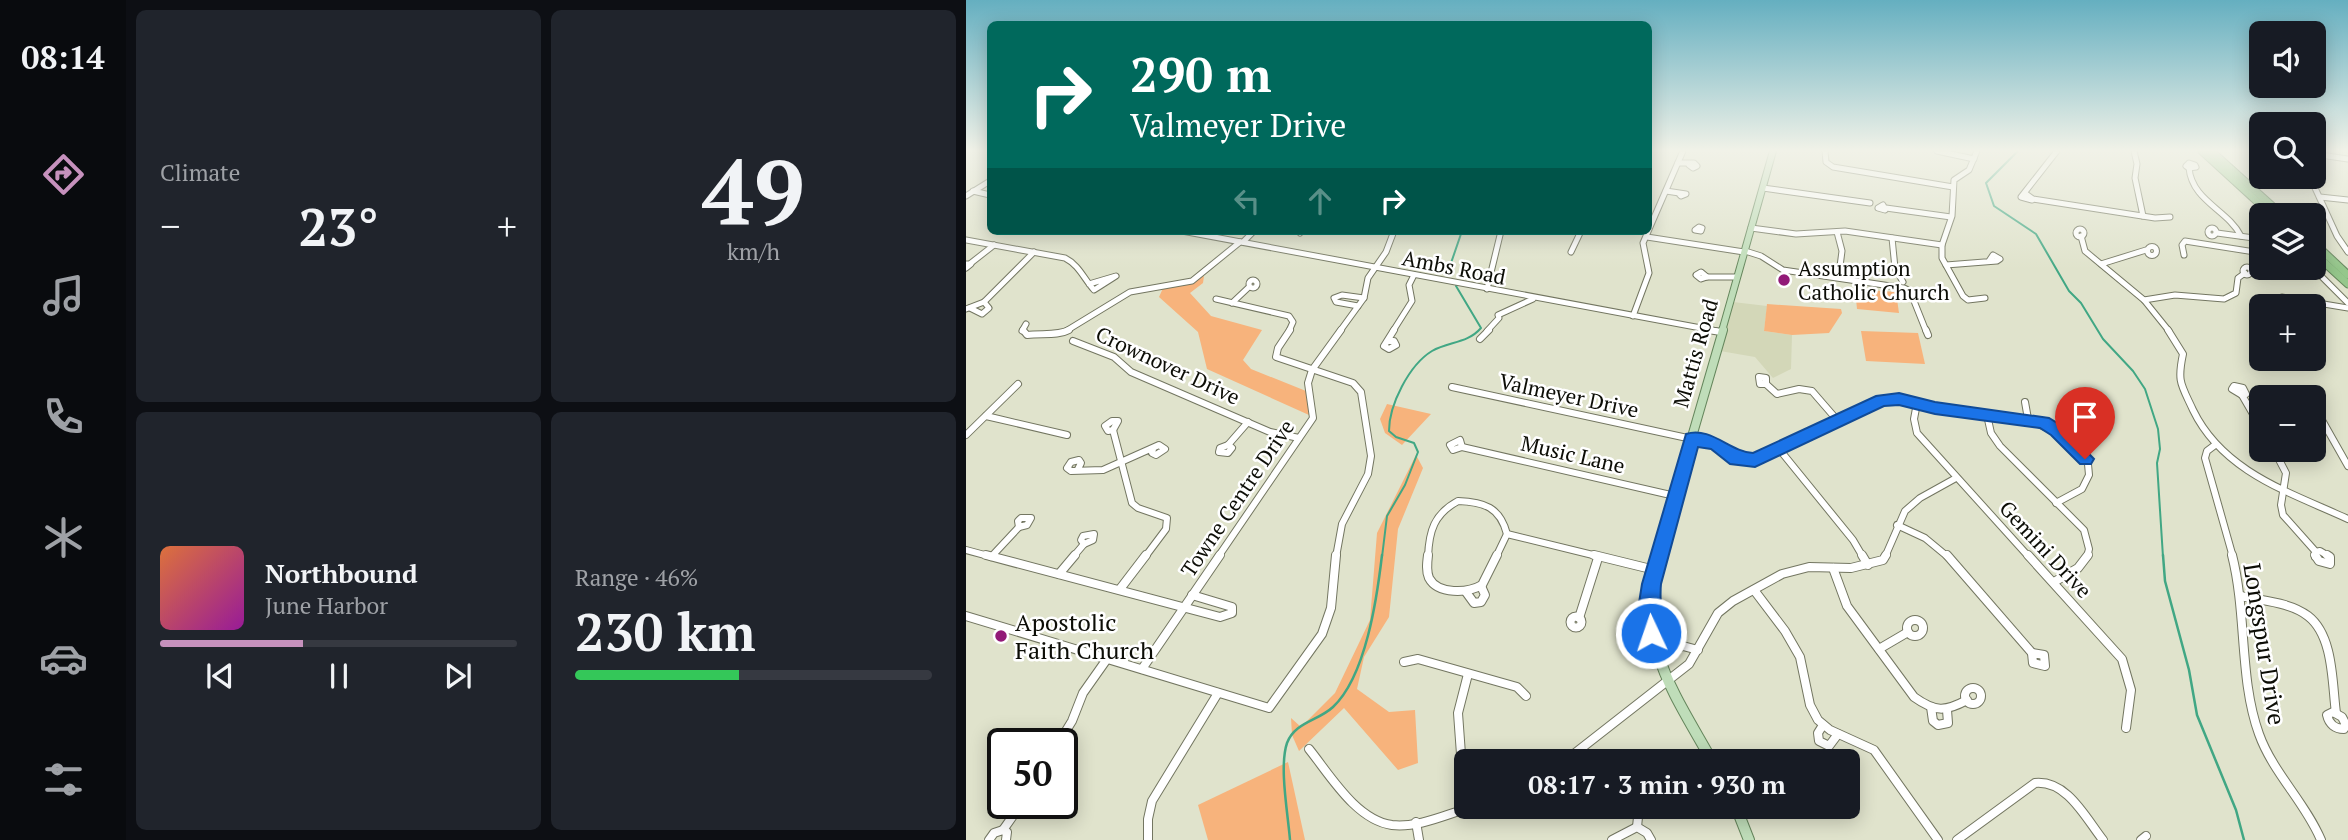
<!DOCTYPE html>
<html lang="en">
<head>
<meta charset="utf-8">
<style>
  :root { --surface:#171b24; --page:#20242c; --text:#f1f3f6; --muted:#9ea1a6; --line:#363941; --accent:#c691bd }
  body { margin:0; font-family:"PT Serif",serif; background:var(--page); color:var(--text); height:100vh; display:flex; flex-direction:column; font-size:26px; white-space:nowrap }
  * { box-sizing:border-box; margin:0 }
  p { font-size:23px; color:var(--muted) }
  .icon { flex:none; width:38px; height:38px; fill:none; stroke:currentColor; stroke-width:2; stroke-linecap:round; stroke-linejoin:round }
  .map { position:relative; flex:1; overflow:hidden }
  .panel { display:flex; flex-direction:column; gap:10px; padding:10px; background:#0d0f14; width:840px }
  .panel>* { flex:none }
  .guide { position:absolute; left:21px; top:21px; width:665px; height:214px; border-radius:10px; box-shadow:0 4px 18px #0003; background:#00695c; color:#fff; overflow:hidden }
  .fabs { position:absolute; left:1283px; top:21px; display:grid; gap:14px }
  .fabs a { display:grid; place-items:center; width:77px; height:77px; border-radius:10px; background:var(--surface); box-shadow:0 4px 18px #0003; font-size:35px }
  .speed { position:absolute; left:21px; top:728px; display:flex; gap:14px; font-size:35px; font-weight:700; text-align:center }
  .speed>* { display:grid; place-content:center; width:91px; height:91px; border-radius:50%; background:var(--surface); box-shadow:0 4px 18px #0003; line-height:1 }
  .speed .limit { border:4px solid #111; border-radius:10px; background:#fff; color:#111 }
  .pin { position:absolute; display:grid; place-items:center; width:60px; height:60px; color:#fff; margin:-72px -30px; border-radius:50% 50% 50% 0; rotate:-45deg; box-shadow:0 0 7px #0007 }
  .pin .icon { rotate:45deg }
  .me { position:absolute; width:77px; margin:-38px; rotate:357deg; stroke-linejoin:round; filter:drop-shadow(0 0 5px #0008) }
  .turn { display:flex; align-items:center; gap:24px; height:147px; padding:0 28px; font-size:32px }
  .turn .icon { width:91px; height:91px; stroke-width:2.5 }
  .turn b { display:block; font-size:49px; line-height:60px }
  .lanes { display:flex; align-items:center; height:66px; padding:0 28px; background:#0003; justify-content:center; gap:35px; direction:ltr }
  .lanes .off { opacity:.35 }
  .big { font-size:52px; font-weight:800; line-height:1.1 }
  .panel .tile { flex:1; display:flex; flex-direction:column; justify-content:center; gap:10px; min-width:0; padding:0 24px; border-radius:10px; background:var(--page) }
  .panel .dial { align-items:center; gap:0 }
  .dial b { font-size:91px; line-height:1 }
  .song { display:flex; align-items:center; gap:21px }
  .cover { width:84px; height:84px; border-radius:10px; background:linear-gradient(135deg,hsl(20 70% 55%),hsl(300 70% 35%)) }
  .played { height:7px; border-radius:4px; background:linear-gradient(90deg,var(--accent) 40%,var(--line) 40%) }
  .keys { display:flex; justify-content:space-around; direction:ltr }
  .heat { display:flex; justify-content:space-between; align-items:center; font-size:38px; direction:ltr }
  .charge { height:10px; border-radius:5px; background:linear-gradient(90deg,#34c759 46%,var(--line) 0) }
  .panel .tiles { flex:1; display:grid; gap:10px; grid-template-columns:repeat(2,1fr) }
  .trip { position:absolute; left:488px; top:749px; width:406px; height:70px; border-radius:10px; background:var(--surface); box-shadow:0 4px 18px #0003; font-weight:800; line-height:70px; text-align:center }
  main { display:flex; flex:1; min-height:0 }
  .dock { display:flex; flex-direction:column; width:126px; justify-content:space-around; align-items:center; background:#090b0e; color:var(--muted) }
  .dock .icon { width:49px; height:49px }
  .dock .selected { color:var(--accent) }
  .dock b { font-size:32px; color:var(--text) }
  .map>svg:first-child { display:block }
  .built { fill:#d3d7b8 }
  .green { fill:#f7b37c }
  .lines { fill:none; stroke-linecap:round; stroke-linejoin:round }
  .stream-far1 { stroke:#41a784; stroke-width:2 }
  .stream { stroke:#41a784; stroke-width:2.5 }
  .minor-far2-casing { stroke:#737661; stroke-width:7 }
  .minor-far1-casing { stroke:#737661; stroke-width:8 }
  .minor-casing { stroke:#737661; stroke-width:10 }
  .major-far2-casing { stroke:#65865c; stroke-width:8 }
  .major-far1-casing { stroke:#65865c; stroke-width:10 }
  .major-casing { stroke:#65865c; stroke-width:12 }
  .highway-casing { stroke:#65865c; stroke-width:9 }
  .minor-far2 { stroke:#fff; stroke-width:5 }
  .minor-far1 { stroke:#fff; stroke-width:6 }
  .minor { stroke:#fff; stroke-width:8 }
  .major-far2 { stroke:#bfddb9; stroke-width:6 }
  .major-far1 { stroke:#bfddb9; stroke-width:8 }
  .major { stroke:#bfddb9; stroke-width:10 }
  .highway { stroke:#95c78b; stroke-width:7 }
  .route { fill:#1a73e8; stroke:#114b97; stroke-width:2 }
  .poi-dot { fill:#921a77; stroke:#fff; stroke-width:2.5 }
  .labels { text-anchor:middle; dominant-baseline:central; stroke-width:5; stroke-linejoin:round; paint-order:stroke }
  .street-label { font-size:21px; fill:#0c0d06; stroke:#fff }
  .poi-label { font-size:21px; fill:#0c0d06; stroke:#fff; text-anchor:start }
  .near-poi-label { font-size:24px; fill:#0c0d06; stroke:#fff; text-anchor:start }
  .near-street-label { font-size:24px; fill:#0c0d06; stroke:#fff }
</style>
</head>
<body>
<main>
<nav class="dock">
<b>08:14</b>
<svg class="icon selected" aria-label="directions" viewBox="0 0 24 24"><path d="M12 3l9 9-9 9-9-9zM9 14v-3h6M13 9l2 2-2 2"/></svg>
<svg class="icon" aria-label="music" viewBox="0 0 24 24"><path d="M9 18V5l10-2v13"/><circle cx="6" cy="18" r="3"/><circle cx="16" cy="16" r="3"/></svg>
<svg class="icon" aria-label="phone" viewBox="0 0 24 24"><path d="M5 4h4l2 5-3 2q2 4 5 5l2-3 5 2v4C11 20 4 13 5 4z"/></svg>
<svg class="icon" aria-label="climate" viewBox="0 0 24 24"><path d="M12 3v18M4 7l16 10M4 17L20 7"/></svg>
<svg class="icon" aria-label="car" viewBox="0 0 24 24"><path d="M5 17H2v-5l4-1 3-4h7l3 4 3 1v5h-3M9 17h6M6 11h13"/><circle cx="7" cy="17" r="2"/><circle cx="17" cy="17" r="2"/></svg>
<svg class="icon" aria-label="filters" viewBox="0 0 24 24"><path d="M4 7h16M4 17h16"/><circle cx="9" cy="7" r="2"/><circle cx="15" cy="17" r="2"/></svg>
</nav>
<section class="panel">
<div class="tiles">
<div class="tile"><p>Climate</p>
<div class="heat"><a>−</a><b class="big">23°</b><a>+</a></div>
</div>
<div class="tile dial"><b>49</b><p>km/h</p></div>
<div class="tile">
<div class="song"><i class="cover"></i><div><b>Northbound</b><p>June Harbor</p></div></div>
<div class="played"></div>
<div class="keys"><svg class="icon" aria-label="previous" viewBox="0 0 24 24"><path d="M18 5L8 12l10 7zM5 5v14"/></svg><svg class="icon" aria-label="pause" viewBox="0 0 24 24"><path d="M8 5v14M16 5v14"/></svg><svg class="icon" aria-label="next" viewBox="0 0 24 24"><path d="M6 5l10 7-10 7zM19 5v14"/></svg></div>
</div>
<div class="tile"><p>Range · 46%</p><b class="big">230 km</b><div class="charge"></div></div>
</div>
</section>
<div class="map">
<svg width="1382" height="840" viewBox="0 0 1382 840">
  <rect width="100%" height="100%" fill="#e0e3cc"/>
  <path class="built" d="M767,302l34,4 -3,25 28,4 -1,34 -18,9 -18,-21 -35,-6z"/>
  <g class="green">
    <path d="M238,276l-1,7 -13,10 21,23 51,14 -19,30 8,9 55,22 3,24 -102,-46 -9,-37 -39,-35 5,-11 33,-6z"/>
    <path d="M889,289l41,3 3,21 -42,-4z"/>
    <path d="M801,304l74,5 1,4 -13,20 -37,2 -28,-4z"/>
    <path d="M895,331l57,2 7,31 -59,-3z"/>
    <path d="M421,404l44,10 -29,31 -17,-12 -5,-14z"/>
    <path d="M450,455l7,13 -25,61 -9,88 -25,40 -7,32 32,23 26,-2 3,53 -20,7 -54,-62 -45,43 -7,-16 -1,-17 10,9 34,-34 35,-73 7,-87z"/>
    <path d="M322,762l17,78h-97l-10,-35z"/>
  </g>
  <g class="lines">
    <g class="stream-far1">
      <path d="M1052,151l-32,32 8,23 42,28 33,57 12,12 22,36 30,32 12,18 13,40 2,20 -3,14 6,94"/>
      <path d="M486,275l-1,-12 11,-32"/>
      <path d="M416,557l5,-41 18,-31 13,-33 -4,-9 -18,-6 -7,-6c0,-26 20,-66 43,-80 17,-10 35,-7 49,-23l-25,-42"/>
    </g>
    <g class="stream">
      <path d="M1197,555l2,26 24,89 8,45 39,95 8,30"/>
      <path d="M324,840c-2,-26 -11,-73 -3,-97 8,-21 31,-22 46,-36 33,-31 44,-109 49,-152"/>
    </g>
    <defs>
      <g id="minor-far2">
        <path d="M859,151l1,11 7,5 120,20"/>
        <path d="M971,151l37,8"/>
        <path d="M1011,151l-8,19 -15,10 -2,36 -10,29v13l21,38 5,4 17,-2"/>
        <path d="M1168,151l3,13 -2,14 8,38"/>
        <path d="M1348,154l34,5"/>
        <path d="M712,163h16l3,3 -4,2 -4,-3"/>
        <path d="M1223,163l6,2 1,2 -7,1 -3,-2z"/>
        <path d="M1223,168c3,33 39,42 52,68"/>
        <path d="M1344,177l27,59 11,16"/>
        <path d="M797,188l107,15"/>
        <path d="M7,191l17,4"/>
        <path d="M700,191l20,3 -5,2 -3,-3"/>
        <path d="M1060,194l7,5 122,19 15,-1"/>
        <path d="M0,196l24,-15"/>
        <path d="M1354,197l28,3"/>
        <path d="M1066,200l-11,-3 36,-46"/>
        <path d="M917,205l2,5 -7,-2z"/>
        <path d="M920,208l65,9"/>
        <path d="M733,227l3,1 -1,3 -6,-1z"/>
        <circle cx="1246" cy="232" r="4"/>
        <path d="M785,228l45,6 49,-3 97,14"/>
        <circle cx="1114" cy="233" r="4"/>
        <path d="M216,231l535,100"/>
        <path d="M871,232l5,19 -3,23"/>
        <path d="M334,233l2,-2"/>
        <path d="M1251,233l44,6"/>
        <path d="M1115,236l4,15 59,49 25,31"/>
        <path d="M681,237l97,15"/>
        <path d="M926,238l3,30 8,14"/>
        <path d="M0,240l99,18c14,7 19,21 29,32l22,-14 -27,8"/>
        <path d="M277,242l11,-11"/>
        <circle cx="1186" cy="251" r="4.5"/>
        <path d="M779,251l16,5 22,14 121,18 6,3 16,40"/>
        <path d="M605,252l10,-21"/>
        <path d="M1218,255l-2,-10 3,-4 76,12"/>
        <path d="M5,263l23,-18"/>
        <path d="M0,264h5l-5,4"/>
        <path d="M1135,264l45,-14"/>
        <path d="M980,265l51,-4 3,-2 -7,-4 -4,6"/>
        <circle cx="1281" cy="271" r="4"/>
        <path d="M1347,268l35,35"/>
        <path d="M735,272l6,5 -6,2 -5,-4z"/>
        <path d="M741,277h30"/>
        <circle cx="287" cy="284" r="4"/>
        <path d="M521,289l14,-58"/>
        <path d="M1316,297l66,11"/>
        <path d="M250,299l73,17 4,6 -4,9"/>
        <path d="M1178,300l31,-5 49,4 12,-6 2,-15 7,-5"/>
        <path d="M266,303l17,-16"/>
        <path d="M392,306l-22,-4 -2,-4 8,-3 22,3"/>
        <path d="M4,308l12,6 7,-6 -5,-6"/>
        <path d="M0,309l18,-7 50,-50"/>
        <path d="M667,316l16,-43 -6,-30 40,-92"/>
        <path d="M56,331l4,-7"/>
        <path d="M100,331l64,-39 62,-11 48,-39"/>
        <path d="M374,331l24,-33 4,-20 18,-26 8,-21"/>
        <path d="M427,331l19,-30 -3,-16 5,-10"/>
        <path d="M521,331l12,-13 -1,-3 35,-16"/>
      </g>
      <g id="minor-far1">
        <path d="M57,330l4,5c14,-2 31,1 42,-5"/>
        <path d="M324,330l-12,18 -2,9 77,26 8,9 10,64 -3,18 -26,50 -6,33"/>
        <path d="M742,330l13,2"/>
        <path d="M960,330l2,5"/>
        <path d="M1202,330l15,24c-6,28 -2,30 10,56 30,62 96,82 155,109"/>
        <path d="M514,339l9,-9"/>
        <path d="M107,341l41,16 17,15 139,60 29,6"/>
        <path d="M422,341h6l2,4 -7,4 -5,-3 10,-16"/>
        <path d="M793,377l7,1v6h-6z"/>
        <path d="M800,384l11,10 22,-5 13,2 26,30"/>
        <path d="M1268,386l9,2 3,6 -4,1 -10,-6z"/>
        <path d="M486,387l263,57c14,8 23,17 40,16l127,-59 26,-1 27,8 93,11 33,16 21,19 6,10 1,11 -7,14 -26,14"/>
        <path d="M1276,395l19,33"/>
        <path d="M1334,397l-3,-5 5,-1 9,6"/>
        <path d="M1059,402l3,17"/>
        <path d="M951,403l-3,16 3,14 112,124"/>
        <path d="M1348,406l34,60"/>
        <path d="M1021,415l4,18 9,13 84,84 5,19 -2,8"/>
        <path d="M20,416l81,19"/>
        <path d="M146,421h6l-5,9 -5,1 -3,-5z"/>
        <path d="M147,430l19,73 6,5 29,10 -1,11 -21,28"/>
        <path d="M0,435l52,-51"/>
        <path d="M494,440l2,7 -9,3 -3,-5z"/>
        <path d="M262,445l4,3 -4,5 -9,-1 1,-4z"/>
        <path d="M262,445l20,-23"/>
        <path d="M1249,445l-8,6 -2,7 28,99"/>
        <path d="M496,447l213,49"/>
        <path d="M813,449l74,91 10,17"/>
        <path d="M1308,450l12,23 -5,32 2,10 33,37"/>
        <path d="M112,469l3,-6 -2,-3 -8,2 -4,6 4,3 32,-1 56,-25 6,4 -9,6 -4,-2 1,-4"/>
        <path d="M55,518h10l-4,7 -8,2 -1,-6z"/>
        <path d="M931,525l28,13 23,19"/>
        <path d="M128,534l-1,6 -9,4 -3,-4 2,-4z"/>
        <path d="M541,534l94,23"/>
        <path d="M0,550l26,7"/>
        <path d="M25,557l28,-30"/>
        <path d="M107,557l11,-13"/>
        <path d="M252,557l95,-139 -5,-35 4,-13 29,-40"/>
        <path d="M462,557c1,-26 6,-43 30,-56 26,1 42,6 49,33"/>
        <path d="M530,557l11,-23"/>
        <path d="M919,557l20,-46 15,-13 36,-20"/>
        <path d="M1349,557l1,-5 4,-1 10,6"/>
      </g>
      <g id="minor">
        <path d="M20,555l234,62 12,-4v-6l-40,-12"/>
        <path d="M462,555c-1,8 -2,16 1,23 9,17 39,15 53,7l15,-30"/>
        <path d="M628,555l61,15"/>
        <path d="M896,555l6,10"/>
        <path d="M981,555l85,98"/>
        <path d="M1062,555l94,104 9,31 -5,38"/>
        <path d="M1266,555c15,59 7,124 27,179 14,39 46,68 62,106"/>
        <path d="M1349,555l4,6 11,3v-7l-3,-2"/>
        <path d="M867,568l14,38 67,91c21,15 31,15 53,3"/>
        <path d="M93,574l16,-19"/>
        <path d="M1088,582l24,-14 10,-13"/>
        <path d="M154,589l26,-34"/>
        <path d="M788,590l31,41 15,26 10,48 8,15 12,10 44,20 64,90"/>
        <path d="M500,592l8,11 7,-1 4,-7 -4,-9"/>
        <path d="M1275,596c21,5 49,6 67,20 26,20 24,68 28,97"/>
        <path d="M0,616l303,92 53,-74 9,-26 5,-53"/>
        <circle cx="610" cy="622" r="5.5"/>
        <path d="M613,618l19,-60"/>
        <circle cx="949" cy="628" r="8"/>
        <path d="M913,649l29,-17"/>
        <path d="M1066,653l12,2 1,11 -12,-3z"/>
        <path d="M691,655l26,-9 15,4"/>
        <path d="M438,662l14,-3 99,28 9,9"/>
        <path d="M176,669l78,-114"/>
        <circle cx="1007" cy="696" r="8"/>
        <path d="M965,707l2,14 5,4 10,-2 -1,-13"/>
        <path d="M1367,712l9,5 4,8 -2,4c-9,0 -15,-5 -17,-14z"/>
        <path d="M857,725l-5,8 1,8 10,5 9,-12"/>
        <path d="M92,744l14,-23 11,-28 24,-34"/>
        <path d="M343,749c21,26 47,71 83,76 27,3 55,-11 80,-18"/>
        <path d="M599,761l124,-97 29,-51 15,-12 49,-27 27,-7 42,1 32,-8 3,-5"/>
        <path d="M499,809l-7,-96 10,-39"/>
        <path d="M450,822l3,18"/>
        <path d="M671,827l2,-20"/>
        <path d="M37,830l19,-27"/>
        <path d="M23,840l5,-7 9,-3 4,2 -1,8"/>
        <path d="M182,840v-21l4,-18 66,-108"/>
        <path d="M646,840l25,-13 10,6 4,7"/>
        <path d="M991,840l78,-57c32,-3 50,34 68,57"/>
        <path d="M1175,840l5,-4"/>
      </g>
      <path id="major-far2" d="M756,331l51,-180"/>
      <path id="major-far1" d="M691,557l66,-227"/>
      <g id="major">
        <path d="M692,555c-22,88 13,133 54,206"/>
        <path d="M770,807l13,33"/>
      </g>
      <g id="highway">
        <path d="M1236,151l70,64"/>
        <path d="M1245,151l71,64"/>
        <path d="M1348,243l34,32"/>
        <path d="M1348,253l34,31"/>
      </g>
    </defs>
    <use href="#minor-far2" class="minor-far2-casing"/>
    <use href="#minor-far1" class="minor-far1-casing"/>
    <use href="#minor" class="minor-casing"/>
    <use href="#major-far2" class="major-far2-casing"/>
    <use href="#major-far1" class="major-far1-casing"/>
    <use href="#major" class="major-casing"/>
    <use href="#highway" class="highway-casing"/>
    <use href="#minor-far2" class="minor-far2"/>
    <use href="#minor-far1" class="minor-far1"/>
    <use href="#minor" class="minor"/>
    <use href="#major-far2" class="major-far2"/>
    <use href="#major-far1" class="major-far1"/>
    <use href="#major" class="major"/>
    <use href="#highway" class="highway"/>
  </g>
  <linearGradient id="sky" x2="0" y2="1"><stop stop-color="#65afc0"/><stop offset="0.56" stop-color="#f1f2e8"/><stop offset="1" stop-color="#f1f2e8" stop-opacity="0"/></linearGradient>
  <rect width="1382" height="269" fill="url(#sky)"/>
  <path class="route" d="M933,393l36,9 114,16 13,8 32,33 -3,5h-11l-29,-29 -11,-7 -105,-14 -36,-9 -15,1 -129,61 -25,-3 -19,-15 -13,-2 -37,137c-2,16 3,42 -3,56l-7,2 -7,-2 -5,-37 3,-19 44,-150c25,-8 44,18 67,19l123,-57z"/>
  <g class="poi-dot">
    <circle cx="818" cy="280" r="7"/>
    <circle cx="35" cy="636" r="7"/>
  </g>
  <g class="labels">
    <g class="street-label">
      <text transform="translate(488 267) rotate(11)">Ambs Road</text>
      <text transform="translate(729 353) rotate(-74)">Mattis Road</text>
      <text transform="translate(202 365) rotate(25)">Crownover Drive</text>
      <text transform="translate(603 395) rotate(12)">Valmeyer Drive</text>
      <text transform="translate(607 454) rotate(13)">Music Lane</text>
      <text transform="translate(271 498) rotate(-56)">Towne Centre Drive</text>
      <text transform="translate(1080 549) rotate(47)">Gemini Drive</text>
    </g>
    <g class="poi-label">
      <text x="832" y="268">Assumption<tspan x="832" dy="24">Catholic Church</tspan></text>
    </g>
    <g class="near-poi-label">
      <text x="49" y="622">Apostolic<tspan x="49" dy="28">Faith Church</tspan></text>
    </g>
    <g class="near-street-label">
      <text transform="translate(1299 644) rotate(81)">Longspur Drive</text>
    </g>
  </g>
</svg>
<div class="fabs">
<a><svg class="icon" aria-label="sound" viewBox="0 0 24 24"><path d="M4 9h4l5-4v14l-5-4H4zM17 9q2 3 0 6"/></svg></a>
<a><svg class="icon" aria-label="search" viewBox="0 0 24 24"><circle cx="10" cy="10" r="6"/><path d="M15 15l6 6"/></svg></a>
<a><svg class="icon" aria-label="layers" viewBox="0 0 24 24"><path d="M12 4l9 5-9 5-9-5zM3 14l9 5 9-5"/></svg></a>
<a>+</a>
<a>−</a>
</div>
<div class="speed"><div class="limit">50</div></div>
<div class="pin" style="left:1119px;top:459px;background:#d93025"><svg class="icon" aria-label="arrive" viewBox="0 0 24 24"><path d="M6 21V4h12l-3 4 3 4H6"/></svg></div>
<svg class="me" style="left:685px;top:633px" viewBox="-20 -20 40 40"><circle r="17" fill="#1a73e8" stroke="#fff" stroke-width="3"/><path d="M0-11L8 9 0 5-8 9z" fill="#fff"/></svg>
<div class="trip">08:17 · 3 min · 930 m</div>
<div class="guide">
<div class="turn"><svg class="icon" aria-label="right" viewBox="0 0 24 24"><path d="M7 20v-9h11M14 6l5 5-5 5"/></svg><div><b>290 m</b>Valmeyer Drive</div></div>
<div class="lanes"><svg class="icon off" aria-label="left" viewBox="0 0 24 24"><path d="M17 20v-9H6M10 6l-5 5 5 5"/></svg><svg class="icon off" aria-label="ahead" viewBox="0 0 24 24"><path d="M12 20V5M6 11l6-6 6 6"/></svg><svg class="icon" aria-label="right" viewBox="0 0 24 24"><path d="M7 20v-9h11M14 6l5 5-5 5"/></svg></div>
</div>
</div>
</main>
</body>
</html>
